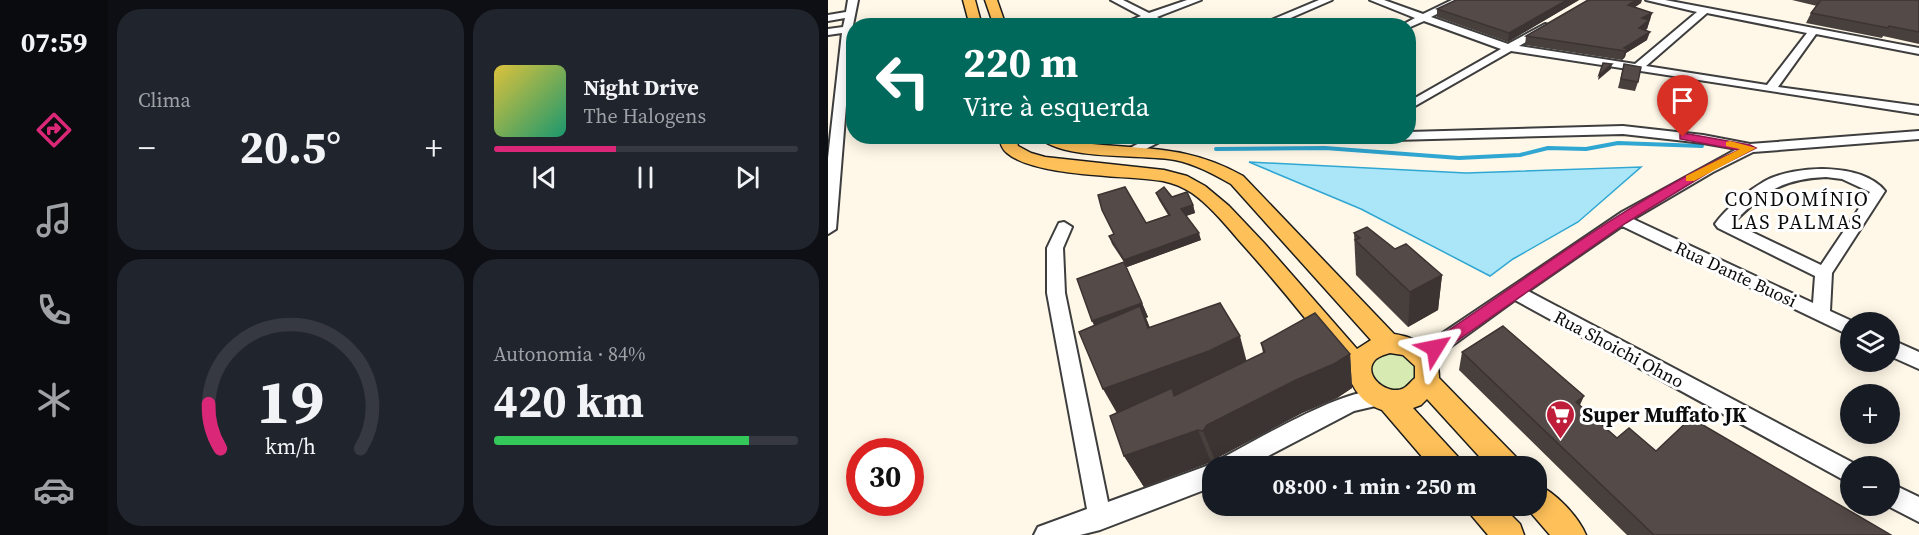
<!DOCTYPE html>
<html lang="pt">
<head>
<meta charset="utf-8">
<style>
  :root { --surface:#171b24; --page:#20242c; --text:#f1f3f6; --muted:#9ea1a6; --line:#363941; --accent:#db2777 }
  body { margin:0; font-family:"Source Serif 4",serif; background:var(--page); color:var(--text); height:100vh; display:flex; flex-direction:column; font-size:22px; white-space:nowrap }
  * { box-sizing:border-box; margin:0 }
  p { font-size:20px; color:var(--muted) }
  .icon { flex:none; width:33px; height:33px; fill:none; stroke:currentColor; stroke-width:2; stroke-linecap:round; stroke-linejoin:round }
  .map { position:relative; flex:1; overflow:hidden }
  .panel { display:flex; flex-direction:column; gap:9px; padding:9px; background:#0d0f14; width:720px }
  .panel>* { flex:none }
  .banner { position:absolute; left:18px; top:18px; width:570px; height:126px; border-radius:24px; box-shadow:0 3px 15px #0003; background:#00695c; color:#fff; overflow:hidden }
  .fabs { position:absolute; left:1012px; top:312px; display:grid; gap:12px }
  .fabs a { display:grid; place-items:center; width:60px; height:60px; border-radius:50%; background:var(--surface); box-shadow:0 3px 15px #0003; font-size:30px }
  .speed { position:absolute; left:18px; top:438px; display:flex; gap:12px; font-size:30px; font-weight:700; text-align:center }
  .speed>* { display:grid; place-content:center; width:78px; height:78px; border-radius:50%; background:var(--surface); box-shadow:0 3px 15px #0003; line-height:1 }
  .speed .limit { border:9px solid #d22; background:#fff; color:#111 }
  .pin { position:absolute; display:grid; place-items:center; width:51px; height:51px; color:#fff; margin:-62px -26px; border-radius:50% 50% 50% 0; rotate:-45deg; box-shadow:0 0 6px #0007 }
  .pin .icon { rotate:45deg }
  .me { position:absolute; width:66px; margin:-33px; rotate:55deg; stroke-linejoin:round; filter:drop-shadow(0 0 4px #0008) }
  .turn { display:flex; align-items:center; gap:21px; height:126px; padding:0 18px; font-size:27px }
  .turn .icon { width:78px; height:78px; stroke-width:2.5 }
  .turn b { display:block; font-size:42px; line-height:51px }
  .big { font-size:45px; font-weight:700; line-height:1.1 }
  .panel .card { flex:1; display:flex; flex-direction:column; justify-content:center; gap:9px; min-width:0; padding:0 21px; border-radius:24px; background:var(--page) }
  .panel .dial { align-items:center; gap:0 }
  .dial svg { height:156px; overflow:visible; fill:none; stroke:var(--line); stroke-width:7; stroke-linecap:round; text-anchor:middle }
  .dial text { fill:var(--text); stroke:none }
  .song { display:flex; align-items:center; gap:18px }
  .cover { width:72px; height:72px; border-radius:9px; background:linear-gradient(135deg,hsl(50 70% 55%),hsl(160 70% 35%)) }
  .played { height:6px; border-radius:3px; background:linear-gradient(90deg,var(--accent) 40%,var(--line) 40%) }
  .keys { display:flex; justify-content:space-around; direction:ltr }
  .heat { display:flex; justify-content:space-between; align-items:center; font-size:33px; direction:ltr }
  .charge { height:9px; border-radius:4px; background:linear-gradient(90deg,#34c759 84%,var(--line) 0) }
  .panel .tiles { flex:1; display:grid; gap:9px; grid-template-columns:repeat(2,1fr) }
  .trip { position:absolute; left:374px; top:456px; width:345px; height:60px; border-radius:24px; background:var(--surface); box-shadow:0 3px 15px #0003; font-weight:700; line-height:60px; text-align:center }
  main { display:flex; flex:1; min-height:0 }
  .tab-bar { display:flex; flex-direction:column; width:108px; justify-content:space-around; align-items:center; background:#090b0e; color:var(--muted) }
  .tab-bar .icon { width:42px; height:42px }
  .tab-bar .active { color:var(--accent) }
  .tab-bar b { font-size:27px; color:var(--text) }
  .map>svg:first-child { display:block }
  .green { fill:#d6eab1 }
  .water { fill:#abe6f8; stroke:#2fa7d2; stroke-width:1.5 }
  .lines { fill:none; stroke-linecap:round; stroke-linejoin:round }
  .stream { stroke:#2fa7d2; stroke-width:4 }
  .minor-casing { stroke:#3e3e3e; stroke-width:4 }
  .major-casing { stroke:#1c1c1c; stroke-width:3 }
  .minor { fill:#fff; fill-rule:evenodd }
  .major { fill:#fec059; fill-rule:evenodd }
  .wall { fill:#48403d }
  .shaded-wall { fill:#3b3432 }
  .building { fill:#544a47; stroke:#3b3432; stroke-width:1.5 }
  .route { fill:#db2777; stroke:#8e194d; stroke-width:1.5 }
  .slow { fill:#f59e0b }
  .labels { text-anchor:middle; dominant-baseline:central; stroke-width:6; stroke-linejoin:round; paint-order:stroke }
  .street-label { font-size:18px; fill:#0b0b0b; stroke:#fff }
  .neighbourhood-label { font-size:20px; letter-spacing:1.5px; fill:#0b0b0b; stroke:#fff }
  .near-poi-label { font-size:21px; font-weight:bold; fill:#0b0b0b; stroke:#fff; text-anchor:start }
</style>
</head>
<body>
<main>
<nav class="tab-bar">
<b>07:59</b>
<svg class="icon active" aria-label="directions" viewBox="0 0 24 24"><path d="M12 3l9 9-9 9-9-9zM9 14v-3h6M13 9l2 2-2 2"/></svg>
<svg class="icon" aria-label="music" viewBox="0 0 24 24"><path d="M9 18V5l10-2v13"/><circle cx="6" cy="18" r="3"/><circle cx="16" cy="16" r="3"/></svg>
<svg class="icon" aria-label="phone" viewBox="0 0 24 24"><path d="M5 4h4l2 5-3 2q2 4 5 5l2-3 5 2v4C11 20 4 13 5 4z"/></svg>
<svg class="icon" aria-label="climate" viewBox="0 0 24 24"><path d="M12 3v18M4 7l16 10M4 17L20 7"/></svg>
<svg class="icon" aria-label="car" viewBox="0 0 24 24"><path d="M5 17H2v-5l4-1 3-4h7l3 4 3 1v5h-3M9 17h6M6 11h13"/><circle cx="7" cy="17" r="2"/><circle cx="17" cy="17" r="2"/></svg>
</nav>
<section class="panel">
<div class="tiles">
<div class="card"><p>Clima</p>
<div class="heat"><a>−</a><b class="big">20.5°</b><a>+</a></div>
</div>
<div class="card">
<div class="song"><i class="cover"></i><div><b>Night Drive</b><p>The Halogens</p></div></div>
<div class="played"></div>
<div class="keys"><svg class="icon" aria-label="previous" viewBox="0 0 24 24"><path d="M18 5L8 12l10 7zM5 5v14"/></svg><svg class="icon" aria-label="pause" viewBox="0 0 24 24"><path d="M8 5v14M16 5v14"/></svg><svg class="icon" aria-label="next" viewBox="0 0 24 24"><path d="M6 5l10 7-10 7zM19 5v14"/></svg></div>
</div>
<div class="card dial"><svg viewBox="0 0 100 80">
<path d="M14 69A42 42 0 1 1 86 69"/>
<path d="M14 69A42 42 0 0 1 8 46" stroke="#db2777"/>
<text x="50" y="56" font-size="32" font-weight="700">19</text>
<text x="50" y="72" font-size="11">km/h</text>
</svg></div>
<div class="card"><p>Autonomia · 84%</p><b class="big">420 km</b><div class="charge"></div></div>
</div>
</section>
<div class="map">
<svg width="1091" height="535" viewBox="0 0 1091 535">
  <rect width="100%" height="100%" fill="#fff8e8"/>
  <path class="green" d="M563,351l17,4 9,13 -3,15 -15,9 -26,-8 -3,-21 5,-6z"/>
  <path class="water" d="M421,162l217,11 175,-6 -63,55 -65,37 -23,17 -129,-67z"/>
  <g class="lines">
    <g class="stream">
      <path d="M147,136l4,2"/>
      <path d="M388,149l109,-1 134,10 61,-3 28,-7 38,1 32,-6 84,3"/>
    </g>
    <defs>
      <g id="minor">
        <path d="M20,0h10l-5,25 3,1h-2l-2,5 -16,198 -8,5v-76l14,-125 -14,2v-6l15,-2 2,-9 -17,3v-6l18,-3z"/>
        <path d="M283,0h12l26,13 38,-13h14l-44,17 16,9h-14l-11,-6 -16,6h-16l25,-10z"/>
        <path d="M491,0h13l-60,26h-15z"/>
        <path d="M542,0h14l39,14 29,-14h12l-33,17 77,27 37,-20 3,1v4l-29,17 116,18 62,-52 -51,-12h19l254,48v6l-103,-20 -38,53 141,19v8l-408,-63 -103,59v-8l93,-53 -77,-28 -16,7v-2h-8l15,-8zM879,13l100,20 -40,52 -121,-19z"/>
        <path d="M795,126l80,9 47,9 169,-13v8l-166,13 -40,20 -80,47 180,84 2,-27 -97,-48 -3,-4c11,-16 33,-33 50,-43 30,-16 97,-19 120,10l-53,82 -2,38 24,11h-3v14l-229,-110 -94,65 331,175h-8v18l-336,-184 -73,53 -8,18 -7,2 -7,-2 -3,-6 11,-22 194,-131 115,-63 -34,-6 -80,-9 -228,6 -6,-4h19v-4zM998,177l16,2 28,13 -49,73 -88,-42c31,-31 48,-44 93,-46z"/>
        <path d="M325,136h18l-35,18h-10l-2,-3z"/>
        <path d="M236,222l8,5 -9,21 2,45 43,209 104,-38 5,2 3,-7c32,-16 134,-78 164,-67l3,6 -3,6 -30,7 -105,55h-37v21l-112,43 -20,5h-46l4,-8 49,-18 -40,-216v-45l12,-25z"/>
        <path d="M1062,339l29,13v17l-29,-13z"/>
        <path d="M1062,483l29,14v25l-31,-16z"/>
      </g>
      <g id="major">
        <path d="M135,0h12l7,26h-12z"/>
        <path d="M157,0h12l9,26h-12z"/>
        <path d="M171,136h16l3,10 13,7 14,4 119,13 23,6 18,10 24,20 36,38 92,105 14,-9 -140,-156c-18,-10 -36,-20 -56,-24 -33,-6 -115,1 -137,-24 19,0 35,6 54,8 58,6 98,2 151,32l151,158c26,4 45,17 45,44l77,79 4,9h-32l-61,-67 -6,6 -8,3 45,49 4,9h-32l-48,-56c-29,-10 -28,-29 -44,-50 -30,-39 -61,-77 -94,-114 -16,-18 -32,-39 -52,-53 -9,-6 -19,-10 -29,-12 -38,-6 -128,-4 -156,-28 -5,-4 -7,-10 -8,-17zM562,353l13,2 12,11v12c-4,3 -7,8 -11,10 -16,9 -44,-14 -28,-29 4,-3 10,-5 14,-6z"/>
        <path d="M708,484c19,8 42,32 50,51h-36l-25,-29h11z"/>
        <path d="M639,506h35l18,18 4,11h-36l-16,-19z"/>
      </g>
    </defs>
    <use href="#minor" class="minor-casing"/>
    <use href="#major" class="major-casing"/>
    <use href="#minor" class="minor"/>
    <use href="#major" class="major"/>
  </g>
  <g class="wall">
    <path d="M751,0l-71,42 -71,-25v-8z"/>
    <path d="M964,0h127v44l-36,-8 -1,2 -76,-15 5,-10 6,-7z"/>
    <path d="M813,3l-6,4 17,6 -5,16 -2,1 2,10 -21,13 -1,4 -3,3 -97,-15 1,-9z"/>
    <path d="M796,64l14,18 -3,9 -17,-3z"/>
    <path d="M328,193l16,4 21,8 2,8 -9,3 15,24 -74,27 -2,-3 23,53 -2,1 4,10 96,33 17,-8 -2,-10 89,11 2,34 -15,10 -35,15 -83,44 -3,6 -5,-1 -67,25 -20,-31 -7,-43 -23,-88 30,-63 -12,-18 -3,-8 5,-2 -12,-24 44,13 22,-8 -9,-15z"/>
    <path d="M526,233l41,16 47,26 -4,35 -30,17 -52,-52z"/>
    <path d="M634,352l118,53 37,33 39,13 235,84h-264l-168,-165z"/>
  </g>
  <g class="shaded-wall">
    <path d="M739,0h12l-71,42 1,-9z"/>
    <path d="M808,0h6l-1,3 -15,10 2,-8z"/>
    <path d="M824,13l-5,16 -11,7 6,-18z"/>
    <path d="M822,32l-3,8 -21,13 -1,4 -3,3 3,-9 -1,-3z"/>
    <path d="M784,64l-1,5 -13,11 1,-5z"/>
    <path d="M365,205l2,8 -12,4 -2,-8z"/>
    <path d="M371,233l2,7 -74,27 -3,-7z"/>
    <path d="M614,275l-4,35 -30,17 2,-35z"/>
    <path d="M314,303l6,14 -2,1 9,22 -56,-4 -7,-15z"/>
    <path d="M412,336l9,34 -127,52 -19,-33z"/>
    <path d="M522,354l2,34 -15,10 -35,15 -83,44 -3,6 -13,-32 4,-6z"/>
    <path d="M756,396l-8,18v-12z"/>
    <path d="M370,430l13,32 -67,25 -20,-31z"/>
  </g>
  <g class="building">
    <path d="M628,0h111l-58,33 -72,-24z"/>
    <path d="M760,0h48l-8,5 24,8 -10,5 7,2 -10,8 11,4 -26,16 4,1 -3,2 -99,-15z"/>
    <path d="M993,0h98v32l-30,-6 -1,2 -77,-15z"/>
    <path d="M775,63l9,1 -13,11z"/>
    <path d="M796,64l17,3 -3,15 -17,-3z"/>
    <path d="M297,187l21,36 24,-8 -14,-22 8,-6 8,10 15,-5 6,13 -12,4 18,24 -75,27 -15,-24 5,-2 -12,-24 -4,-15z"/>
    <path d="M539,227l28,22 11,-5 36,31 -32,17 -55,-52 5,-2 -6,-5z"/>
    <path d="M296,262l18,41 -50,18 -15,-42z"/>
    <path d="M392,303l20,33 -31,15 -106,38 -24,-57 61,-26 8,22z"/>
    <path d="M487,313l35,41 -16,10 -38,16 -89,45 -4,6 -5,-1 -74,26 -14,-40 62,-28 2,8 91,-44 -4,-9z"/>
    <path d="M675,326l81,70 -8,6 41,36 12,-10 27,23 35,-33 200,117h-237l-192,-183z"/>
  </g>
  <path class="route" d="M855,133l67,12 6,3 -42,21 -88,54 -185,129 -6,2 -5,-2 -3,-4 3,-5c99,-66 200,-144 309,-193l-59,-11v-5z"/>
  <path class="slow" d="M902,141l26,7 -62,33h-8v-5l54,-27 -14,-3v-4z"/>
  <defs>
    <symbol id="supermarket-pin" viewBox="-11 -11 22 30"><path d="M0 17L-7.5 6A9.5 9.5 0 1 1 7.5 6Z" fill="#bf1e3b" stroke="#fff"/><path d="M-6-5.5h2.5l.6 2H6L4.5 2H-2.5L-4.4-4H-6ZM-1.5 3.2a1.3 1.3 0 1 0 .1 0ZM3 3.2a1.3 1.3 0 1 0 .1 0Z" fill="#fff"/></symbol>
  </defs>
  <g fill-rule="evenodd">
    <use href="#supermarket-pin" x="716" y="398" width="33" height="45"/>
  </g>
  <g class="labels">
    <g class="street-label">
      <text transform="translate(908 274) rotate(25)">Rua Dante Buosi</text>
      <text transform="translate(791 349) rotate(28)">Rua Shoichi Ohno</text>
    </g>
    <g class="neighbourhood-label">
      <text x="969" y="199">CONDOMÍNIO<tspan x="969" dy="23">LAS PALMAS</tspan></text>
    </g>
    <g class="near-poi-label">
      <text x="754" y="414">Super Muffato JK</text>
    </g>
  </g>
</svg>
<div class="fabs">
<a><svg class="icon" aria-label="layers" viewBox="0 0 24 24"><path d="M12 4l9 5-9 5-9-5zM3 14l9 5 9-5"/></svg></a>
<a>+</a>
<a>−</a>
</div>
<div class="speed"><div class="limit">30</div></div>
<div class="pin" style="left:855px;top:137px;background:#d93025"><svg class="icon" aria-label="arrive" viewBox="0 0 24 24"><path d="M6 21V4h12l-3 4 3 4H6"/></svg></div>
<svg class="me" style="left:607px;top:348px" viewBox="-20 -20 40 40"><path d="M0-17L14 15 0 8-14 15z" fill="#db2777" stroke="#fff" stroke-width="4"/></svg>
<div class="trip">08:00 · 1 min · 250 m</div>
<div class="banner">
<div class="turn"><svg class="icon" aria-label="left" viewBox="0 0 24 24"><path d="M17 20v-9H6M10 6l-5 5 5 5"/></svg><div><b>220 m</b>Vire à esquerda</div></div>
</div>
</div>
</main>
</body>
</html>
